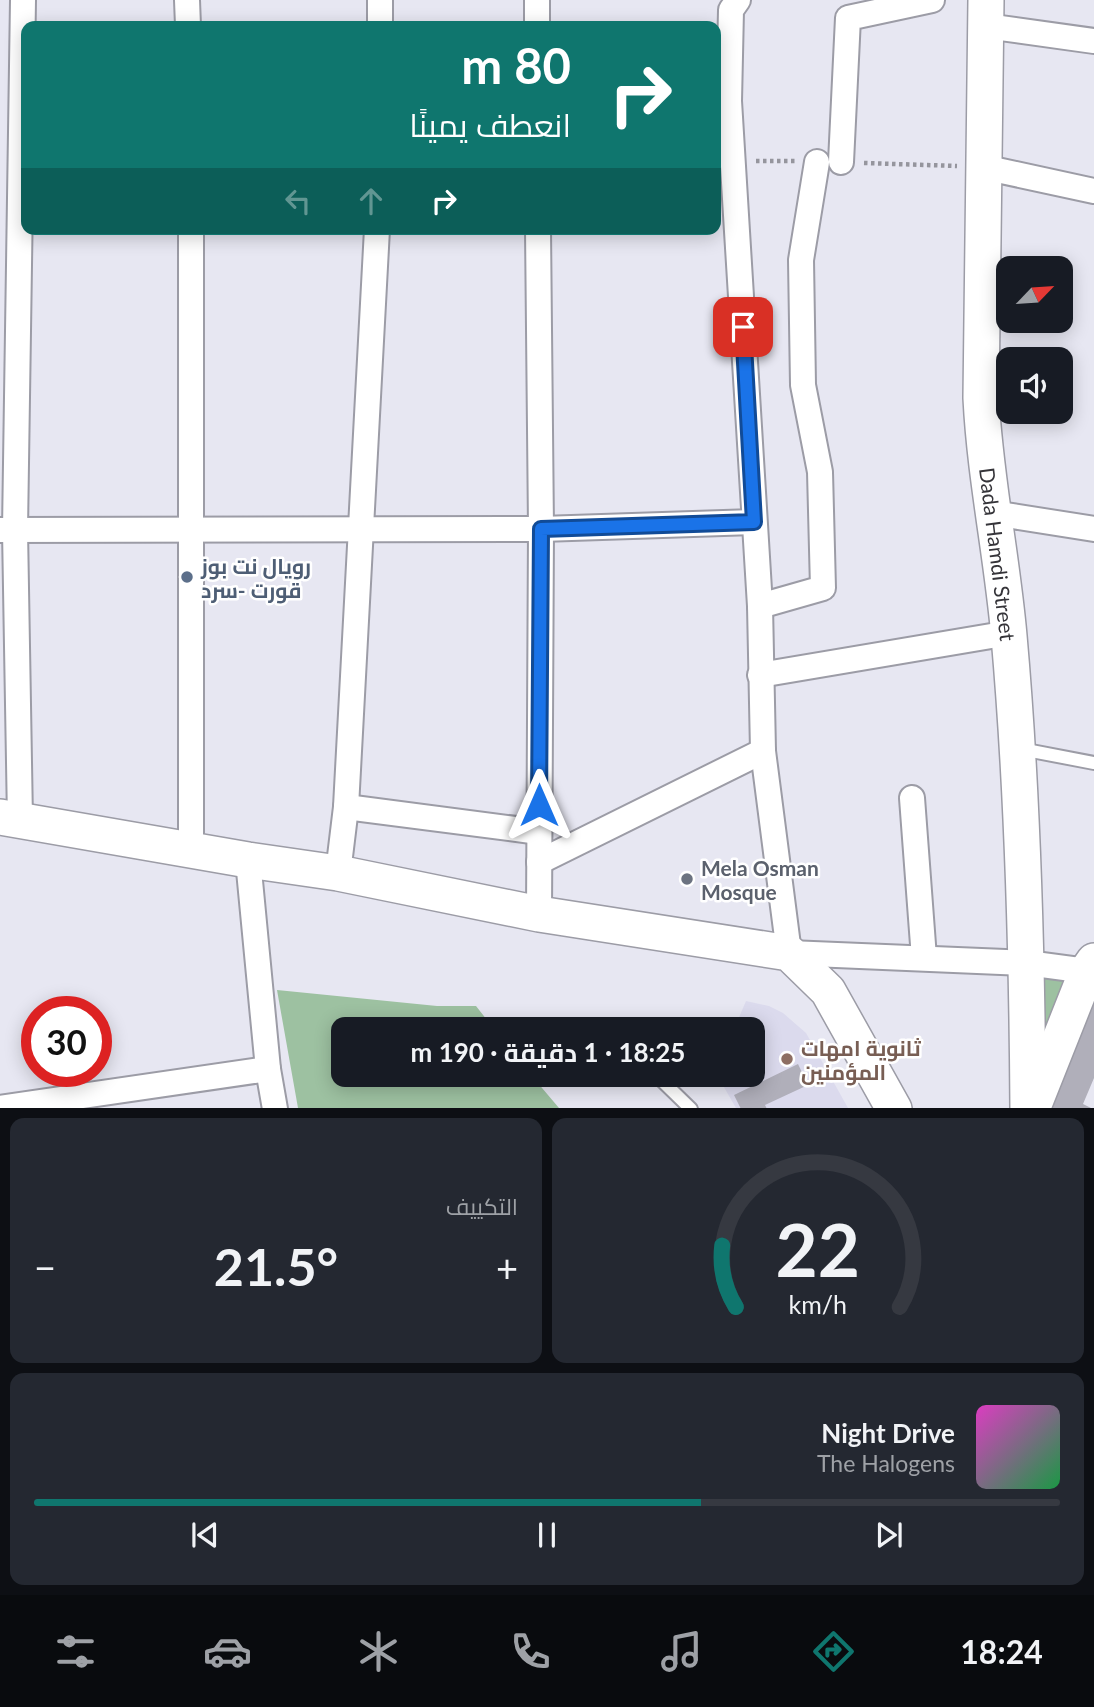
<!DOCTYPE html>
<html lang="ar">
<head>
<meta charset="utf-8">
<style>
  :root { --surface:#171b24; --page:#242831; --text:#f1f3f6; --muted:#9ea1a6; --line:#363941; --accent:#0f766e }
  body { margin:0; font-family:Lato,Cairo,sans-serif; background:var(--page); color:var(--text); direction:rtl; height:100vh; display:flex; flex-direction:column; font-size:26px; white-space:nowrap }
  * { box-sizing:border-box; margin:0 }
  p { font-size:23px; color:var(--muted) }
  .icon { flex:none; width:38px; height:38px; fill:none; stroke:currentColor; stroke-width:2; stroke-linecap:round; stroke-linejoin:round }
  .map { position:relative; height:1108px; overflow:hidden; direction:ltr }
  .details { display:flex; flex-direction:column; gap:10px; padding:10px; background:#0d0f14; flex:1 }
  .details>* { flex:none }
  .top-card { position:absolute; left:21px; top:21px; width:700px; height:214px; border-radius:14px; box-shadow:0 4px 18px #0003; direction:rtl; background:#0f766e; color:#fff; overflow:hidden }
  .needle { width:46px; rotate:65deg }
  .fabs { position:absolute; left:996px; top:256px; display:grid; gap:14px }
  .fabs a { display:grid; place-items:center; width:77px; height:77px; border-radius:14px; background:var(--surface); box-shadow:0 4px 18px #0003; font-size:35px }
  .speed { position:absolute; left:21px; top:996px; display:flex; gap:14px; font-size:35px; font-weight:700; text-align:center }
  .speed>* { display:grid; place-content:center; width:91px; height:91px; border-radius:50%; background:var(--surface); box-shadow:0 4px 18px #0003; line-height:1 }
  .speed .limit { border:10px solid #d22; background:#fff; color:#111 }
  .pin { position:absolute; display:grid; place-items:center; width:60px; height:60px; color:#fff; margin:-30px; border-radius:14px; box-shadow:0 4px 10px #0006 }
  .me { position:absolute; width:77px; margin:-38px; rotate:0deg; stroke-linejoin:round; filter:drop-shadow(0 0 5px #0008) }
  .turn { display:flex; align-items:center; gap:24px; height:147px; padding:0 35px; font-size:32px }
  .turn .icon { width:91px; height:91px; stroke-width:2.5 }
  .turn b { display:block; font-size:49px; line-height:60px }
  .lanes { display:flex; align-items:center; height:66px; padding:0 35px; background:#0003; justify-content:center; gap:35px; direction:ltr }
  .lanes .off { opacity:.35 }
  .big { font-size:52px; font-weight:700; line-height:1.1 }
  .details .tile { flex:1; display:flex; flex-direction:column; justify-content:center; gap:10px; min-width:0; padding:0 24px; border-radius:14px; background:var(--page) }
  .details .dial { align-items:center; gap:0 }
  .dial svg { height:182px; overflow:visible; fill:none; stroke:var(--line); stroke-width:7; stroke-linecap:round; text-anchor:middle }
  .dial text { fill:var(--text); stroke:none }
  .song { display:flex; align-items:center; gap:21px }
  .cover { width:84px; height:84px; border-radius:10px; background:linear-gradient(135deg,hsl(310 70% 55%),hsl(140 70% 35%)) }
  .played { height:7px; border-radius:4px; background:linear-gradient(90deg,var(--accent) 65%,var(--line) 65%) }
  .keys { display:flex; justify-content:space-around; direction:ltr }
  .heat { display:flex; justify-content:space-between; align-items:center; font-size:38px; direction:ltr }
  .details .tiles { flex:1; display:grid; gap:10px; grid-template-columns:1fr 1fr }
  .tile:last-child { grid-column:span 2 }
  .trip { position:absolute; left:331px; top:1017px; width:434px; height:70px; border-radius:14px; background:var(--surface); box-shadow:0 4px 18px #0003; font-weight:700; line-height:70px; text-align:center; direction:rtl }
  .tab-bar { display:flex; height:112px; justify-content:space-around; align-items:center; background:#090b0e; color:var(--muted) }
  .tab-bar .icon { width:49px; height:49px }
  .tab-bar .on { color:var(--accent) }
  .tab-bar b { font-size:32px; color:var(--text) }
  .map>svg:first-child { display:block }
  .built { fill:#dbdaed }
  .green { fill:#9dc1a1 }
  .building { fill:#b0afba }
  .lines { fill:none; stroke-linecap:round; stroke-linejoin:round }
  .lane-casing { stroke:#9c9ca6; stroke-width:16 }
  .street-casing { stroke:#9c9ca6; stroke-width:28 }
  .secondary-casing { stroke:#9c9ca6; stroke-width:38 }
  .path { stroke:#95959d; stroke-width:4.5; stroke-dasharray:3.5 3.5; stroke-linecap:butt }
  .lane { stroke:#fff; stroke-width:12 }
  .street { stroke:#fff; stroke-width:24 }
  .secondary { stroke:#fff; stroke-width:35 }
  .route-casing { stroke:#114b97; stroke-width:18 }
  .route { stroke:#1a73e8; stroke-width:12 }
  .service-dot { fill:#5c6f8a; stroke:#fff; stroke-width:2.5 }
  .worship-dot { fill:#6b7280; stroke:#fff; stroke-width:2.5 }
  .education-dot { fill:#8d6e63; stroke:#fff; stroke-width:2.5 }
  .labels { text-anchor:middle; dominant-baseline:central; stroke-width:5; stroke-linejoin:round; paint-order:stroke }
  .street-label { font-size:21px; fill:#353439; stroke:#fff }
  .service-label { font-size:21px; font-weight:bold; fill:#4e5e75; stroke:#fff; text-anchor:start }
  .worship-label { font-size:21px; font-weight:bold; fill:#5b616d; stroke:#fff; text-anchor:start }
  .education-label { font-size:21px; font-weight:bold; fill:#785e54; stroke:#fff; text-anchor:start }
</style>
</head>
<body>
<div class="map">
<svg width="1094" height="1109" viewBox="0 0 1094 1109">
  <rect width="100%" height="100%" fill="#e7e7f2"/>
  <path class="built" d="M746,1001l23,5 14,7 23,20 42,75h-112l-19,-33 35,-1v-45h-18z"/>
  <g class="green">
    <path d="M1038,973l40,5 -33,76z"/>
    <path d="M277,990l160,16h39l18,23h-151v45l188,1 28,33h-261z"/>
  </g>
  <g class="building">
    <path d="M1094,994v84l-11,26 10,5h-49z"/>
    <path d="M798,1064l10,21 -43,20 2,4h-26l-7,-14z"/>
  </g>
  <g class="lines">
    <defs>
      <g id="lane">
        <path d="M1021,749l73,14"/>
        <path d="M655,1074l36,35"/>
      </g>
      <g id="street">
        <path d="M187,0l1,26"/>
        <path d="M380,0v26"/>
        <path d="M537,0v26"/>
        <path d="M738,0l-7,10 -2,91 31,505 3,145 26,202 238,10 60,8"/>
        <path d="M986,26l108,15"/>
        <path d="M841,162l7,-144 84,-18"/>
        <path d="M983,167l111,24"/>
        <path d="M191,229v620"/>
        <path d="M538,229l3,300 -2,385"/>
        <path d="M993,513l101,16"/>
        <path d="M0,530l541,-1 213,-7"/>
        <path d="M760,606l63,-18 -3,-116 -17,-87 -2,-125 16,-98"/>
        <path d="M760,675l249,-42"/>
        <path d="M912,798l12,160"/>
        <path d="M346,807l193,25"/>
        <path d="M20,820l-5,-290 8,-530"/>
        <path d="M248,860l20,209 7,40"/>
        <path d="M539,862l224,-111"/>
        <path d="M338,873l8,-66 31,-578"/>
        <path d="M0,1108l268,-39"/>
      </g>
      <g id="secondary">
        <path d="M986,0l-5,398c4,80 21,158 28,238 14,157 18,315 19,473"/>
        <path d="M0,817l248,43 90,13 201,41 250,39 39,38 66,118"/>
        <path d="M1035,1102l52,-131 7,-10"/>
      </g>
    </defs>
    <use href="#lane" class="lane-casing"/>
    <use href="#street" class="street-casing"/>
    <use href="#secondary" class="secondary-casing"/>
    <g class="path">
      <path d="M756,161h40"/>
      <path d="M864,163l93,3"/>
    </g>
    <use href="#lane" class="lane"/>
    <use href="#street" class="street"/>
    <use href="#secondary" class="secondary"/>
  </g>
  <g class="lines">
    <defs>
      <path id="route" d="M539,805l2,-276 213,-7 -11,-195"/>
    </defs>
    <use href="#route" class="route-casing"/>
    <use href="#route" class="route"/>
  </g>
  <circle class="service-dot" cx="187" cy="577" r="7"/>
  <circle class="worship-dot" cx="687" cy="879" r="7"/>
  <circle class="education-dot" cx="787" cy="1059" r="7"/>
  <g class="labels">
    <g class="street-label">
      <text transform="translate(998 554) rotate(83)">Dada Hamdi Street</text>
    </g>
    <g class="service-label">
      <text x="201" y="565">رويال نت بوز<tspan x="201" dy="24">قورت -سرد</tspan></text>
    </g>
    <g class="worship-label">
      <text x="701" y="867">Mela Osman<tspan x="701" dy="24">Mosque</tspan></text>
    </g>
    <g class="education-label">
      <text x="801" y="1047">ثانوية امهات<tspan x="801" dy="24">المؤمنين</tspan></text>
    </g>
  </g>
</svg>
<div class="fabs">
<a><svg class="needle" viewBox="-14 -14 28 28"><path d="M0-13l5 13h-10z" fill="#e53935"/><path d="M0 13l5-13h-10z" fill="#9ea1a6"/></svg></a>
<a><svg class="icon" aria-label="sound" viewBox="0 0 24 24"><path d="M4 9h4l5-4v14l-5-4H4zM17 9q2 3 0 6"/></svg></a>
</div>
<div class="speed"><div class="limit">30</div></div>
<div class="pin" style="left:743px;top:327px;background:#d93025"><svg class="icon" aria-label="arrive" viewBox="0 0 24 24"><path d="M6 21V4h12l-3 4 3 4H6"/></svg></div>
<svg class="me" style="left:539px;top:805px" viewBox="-20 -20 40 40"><path d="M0-17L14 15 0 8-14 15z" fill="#1a73e8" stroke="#fff" stroke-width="4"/></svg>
<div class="trip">18:25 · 1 دقيقة · 190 m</div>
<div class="top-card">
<div class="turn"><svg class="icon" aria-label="right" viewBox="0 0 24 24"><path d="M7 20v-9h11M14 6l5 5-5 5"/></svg><div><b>80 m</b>انعطف يمينًا</div></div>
<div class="lanes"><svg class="icon off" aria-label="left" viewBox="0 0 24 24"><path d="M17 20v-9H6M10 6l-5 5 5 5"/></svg><svg class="icon off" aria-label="ahead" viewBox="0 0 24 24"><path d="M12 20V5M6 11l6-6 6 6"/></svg><svg class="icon" aria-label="right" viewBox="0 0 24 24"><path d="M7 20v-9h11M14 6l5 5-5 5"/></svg></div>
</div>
</div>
<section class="details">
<div class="tiles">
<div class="tile dial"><svg viewBox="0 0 100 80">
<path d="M14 69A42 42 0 1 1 86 69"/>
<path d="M14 69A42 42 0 0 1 8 42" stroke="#0f766e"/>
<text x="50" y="56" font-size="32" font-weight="700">22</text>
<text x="50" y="72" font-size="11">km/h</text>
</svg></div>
<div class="tile"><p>التكييف</p>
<div class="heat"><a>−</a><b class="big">21.5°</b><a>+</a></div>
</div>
<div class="tile">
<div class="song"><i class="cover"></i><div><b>Night Drive</b><p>The Halogens</p></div></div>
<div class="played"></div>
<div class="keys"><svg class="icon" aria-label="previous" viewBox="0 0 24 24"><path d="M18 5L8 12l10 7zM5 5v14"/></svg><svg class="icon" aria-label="pause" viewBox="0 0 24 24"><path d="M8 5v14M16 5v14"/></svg><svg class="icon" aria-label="next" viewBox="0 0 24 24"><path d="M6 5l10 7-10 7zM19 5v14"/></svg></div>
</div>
</div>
</section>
<nav class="tab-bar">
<b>18:24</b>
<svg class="icon on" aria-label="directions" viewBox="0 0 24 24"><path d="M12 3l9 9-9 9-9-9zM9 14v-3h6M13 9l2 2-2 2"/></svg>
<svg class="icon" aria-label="music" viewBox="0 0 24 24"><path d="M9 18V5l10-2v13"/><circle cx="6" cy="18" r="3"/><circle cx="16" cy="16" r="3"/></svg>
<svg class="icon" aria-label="phone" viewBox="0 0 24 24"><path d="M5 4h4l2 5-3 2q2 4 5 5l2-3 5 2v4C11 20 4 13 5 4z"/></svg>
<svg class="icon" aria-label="climate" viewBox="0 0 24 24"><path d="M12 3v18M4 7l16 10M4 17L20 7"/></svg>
<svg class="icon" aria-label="car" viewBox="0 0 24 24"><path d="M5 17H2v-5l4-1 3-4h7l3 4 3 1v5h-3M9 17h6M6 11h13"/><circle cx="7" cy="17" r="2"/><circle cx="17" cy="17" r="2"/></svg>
<svg class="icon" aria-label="filters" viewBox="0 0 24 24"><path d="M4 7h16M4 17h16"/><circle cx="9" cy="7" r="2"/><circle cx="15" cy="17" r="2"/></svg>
</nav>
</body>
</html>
